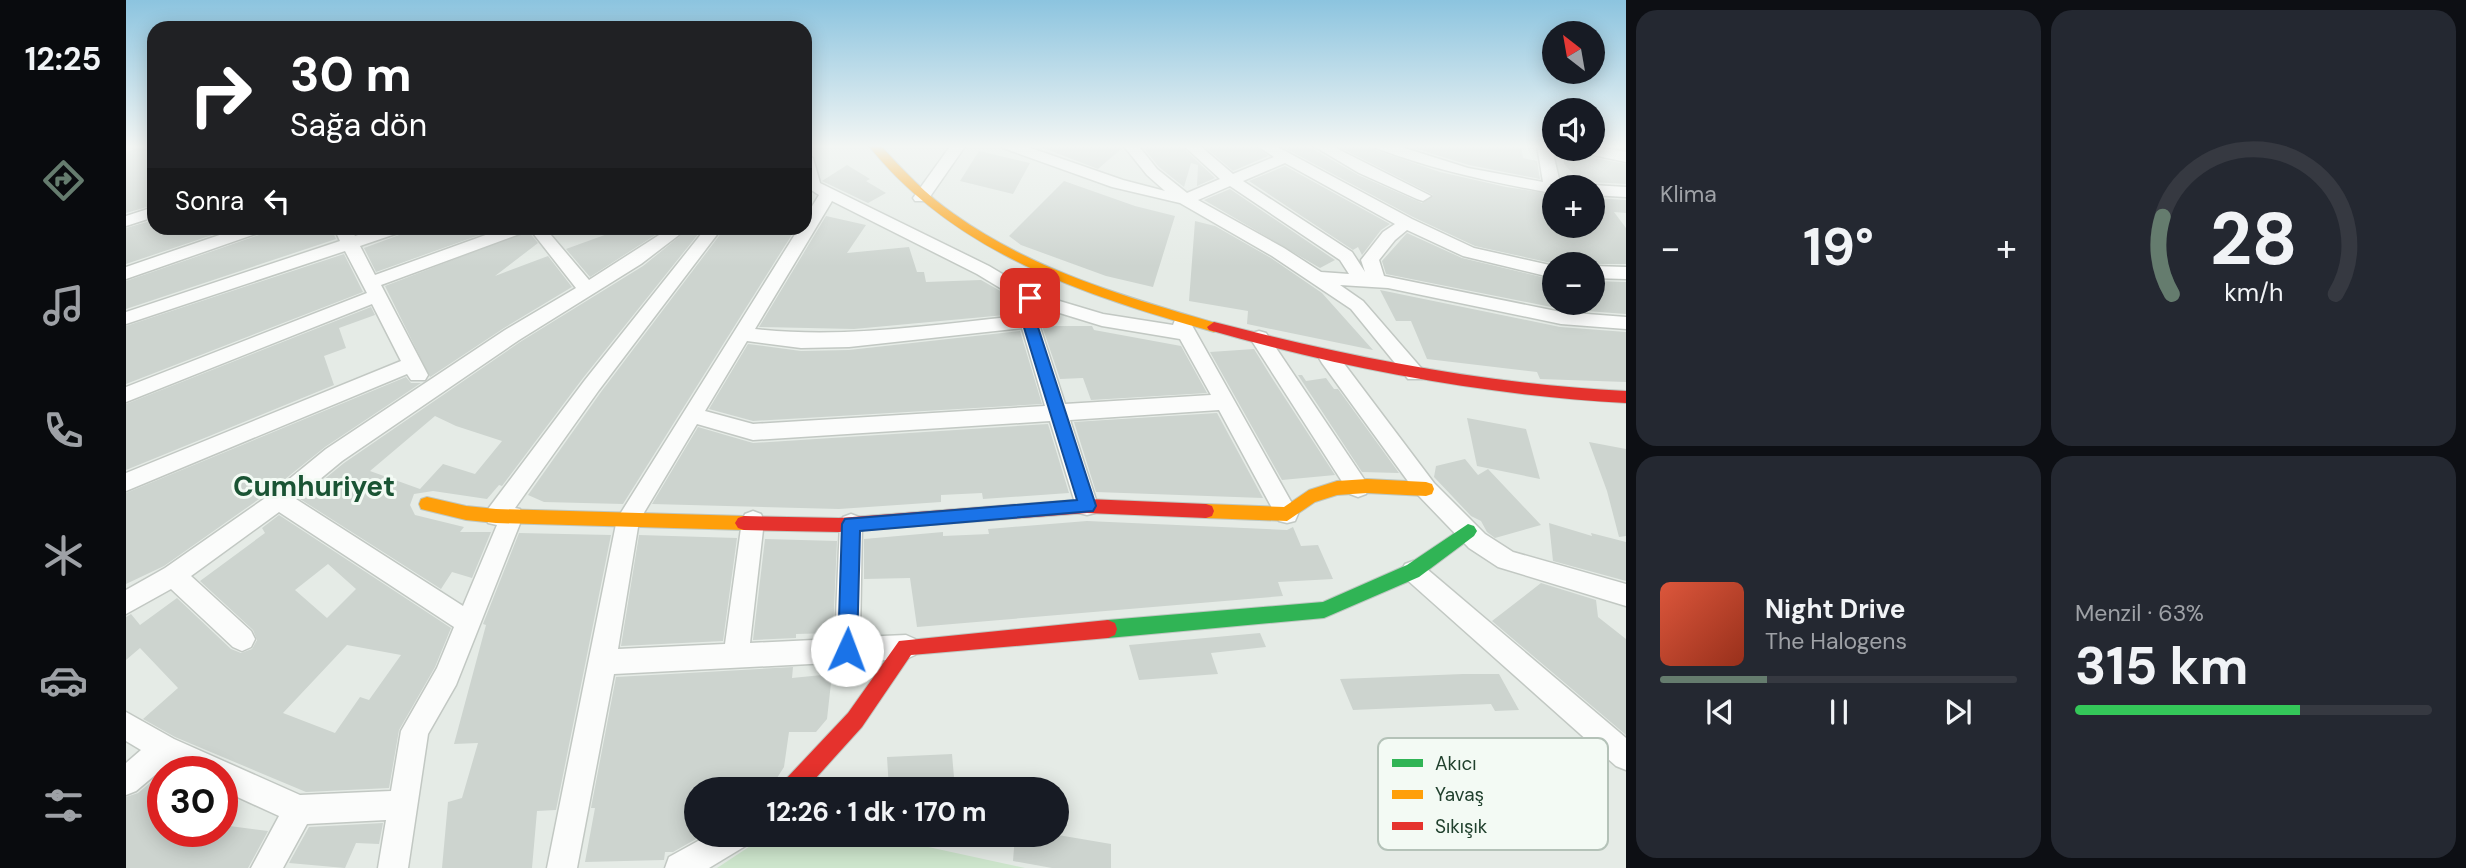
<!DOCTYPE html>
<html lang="tr">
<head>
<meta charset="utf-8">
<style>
  :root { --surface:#171b24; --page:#242831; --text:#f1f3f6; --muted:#9ea1a6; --line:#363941; --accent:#657c6e }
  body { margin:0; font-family:"DM Sans",sans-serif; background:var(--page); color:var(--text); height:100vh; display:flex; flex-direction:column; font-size:26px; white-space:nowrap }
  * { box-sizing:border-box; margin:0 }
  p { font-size:23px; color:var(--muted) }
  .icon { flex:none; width:38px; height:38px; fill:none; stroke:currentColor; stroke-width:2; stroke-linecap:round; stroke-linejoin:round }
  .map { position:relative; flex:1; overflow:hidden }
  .panel { display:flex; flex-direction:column; gap:10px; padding:10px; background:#0d0f14; width:840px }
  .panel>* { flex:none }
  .banner { position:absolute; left:21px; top:21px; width:665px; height:214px; border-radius:21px; box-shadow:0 4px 18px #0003; background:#202124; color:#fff; overflow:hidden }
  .needle { width:46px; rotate:329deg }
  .controls { position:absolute; left:1416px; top:21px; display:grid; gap:14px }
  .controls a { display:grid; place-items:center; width:63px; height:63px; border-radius:50%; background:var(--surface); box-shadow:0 4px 18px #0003; font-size:35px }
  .speed { position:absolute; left:21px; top:756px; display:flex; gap:14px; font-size:35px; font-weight:700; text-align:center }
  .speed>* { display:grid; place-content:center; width:91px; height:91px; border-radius:50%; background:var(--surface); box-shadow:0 4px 18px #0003; line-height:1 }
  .speed .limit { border:10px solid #d22; background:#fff; color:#111 }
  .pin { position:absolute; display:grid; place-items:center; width:60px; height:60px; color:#fff; margin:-30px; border-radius:14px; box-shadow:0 4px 10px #0006 }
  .me { position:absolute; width:77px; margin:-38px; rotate:2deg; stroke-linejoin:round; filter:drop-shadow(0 0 5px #0008) }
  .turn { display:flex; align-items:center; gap:24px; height:147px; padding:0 28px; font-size:32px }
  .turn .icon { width:91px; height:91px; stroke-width:2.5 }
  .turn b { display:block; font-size:49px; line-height:60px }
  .then { display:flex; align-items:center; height:66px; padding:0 28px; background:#0003; gap:14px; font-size:26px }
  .big { font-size:52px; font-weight:700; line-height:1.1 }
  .panel .card { flex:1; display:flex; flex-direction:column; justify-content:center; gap:10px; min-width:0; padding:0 24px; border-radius:21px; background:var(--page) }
  .panel .dial { align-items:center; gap:0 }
  .dial svg { height:182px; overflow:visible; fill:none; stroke:var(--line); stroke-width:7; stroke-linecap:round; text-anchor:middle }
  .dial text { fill:var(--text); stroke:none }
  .song { display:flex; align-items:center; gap:21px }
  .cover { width:84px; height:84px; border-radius:10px; background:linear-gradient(135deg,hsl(10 70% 55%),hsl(10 70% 35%)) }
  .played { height:7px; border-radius:4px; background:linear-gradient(90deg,var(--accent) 30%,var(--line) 30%) }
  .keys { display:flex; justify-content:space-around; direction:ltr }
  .heat { display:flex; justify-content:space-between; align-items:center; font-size:38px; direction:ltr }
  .charge { height:10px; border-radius:5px; background:linear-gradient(90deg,#34c759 63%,var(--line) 0) }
  .panel .tiles { flex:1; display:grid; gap:10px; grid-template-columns:repeat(2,1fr) }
  .trip { position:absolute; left:558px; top:777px; width:385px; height:70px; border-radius:35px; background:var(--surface); box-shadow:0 4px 18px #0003; font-weight:700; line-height:70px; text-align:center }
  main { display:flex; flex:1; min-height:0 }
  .tab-bar { display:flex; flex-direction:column; width:126px; justify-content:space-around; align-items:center; background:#090b0e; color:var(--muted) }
  .tab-bar .icon { width:49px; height:49px }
  .tab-bar .selected { color:var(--accent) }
  .tab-bar b { font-size:32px; color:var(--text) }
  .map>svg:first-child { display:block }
  .green { fill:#cee6cd }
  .building { fill:#cdd4cf; fill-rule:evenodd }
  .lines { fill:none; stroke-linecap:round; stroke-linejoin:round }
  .street-casing { stroke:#c2c8c3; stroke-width:3 }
  .fast-casing { stroke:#bec7c1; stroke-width:2 }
  .slow-casing { stroke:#bec7c1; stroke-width:2 }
  .jam-casing { stroke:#bec7c1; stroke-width:2 }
  .street { fill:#fbfcfb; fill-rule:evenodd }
  .fast { fill:#30b455; fill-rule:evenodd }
  .slow { fill:#ff9f0a; fill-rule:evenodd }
  .jam { fill:#e5322d; fill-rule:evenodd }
  .route { fill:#1a73e8; stroke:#114b97; stroke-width:2 }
  .labels { text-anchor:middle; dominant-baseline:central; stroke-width:6; stroke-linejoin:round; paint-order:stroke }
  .district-label { font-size:28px; font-weight:bold; fill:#1a5434; stroke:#f3faf4 }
  .key { fill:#f3faf4; stroke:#b4c2b8; stroke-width:2 }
  .key-label { font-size:19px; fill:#20402d }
</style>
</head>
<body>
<main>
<nav class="tab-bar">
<b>12:25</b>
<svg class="icon selected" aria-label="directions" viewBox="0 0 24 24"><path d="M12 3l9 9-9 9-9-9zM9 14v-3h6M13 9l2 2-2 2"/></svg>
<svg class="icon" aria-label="music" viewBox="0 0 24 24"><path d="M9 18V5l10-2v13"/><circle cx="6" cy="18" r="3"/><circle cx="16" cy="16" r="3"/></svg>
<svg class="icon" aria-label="phone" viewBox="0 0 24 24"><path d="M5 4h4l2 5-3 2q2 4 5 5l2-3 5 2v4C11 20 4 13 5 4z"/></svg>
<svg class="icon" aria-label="climate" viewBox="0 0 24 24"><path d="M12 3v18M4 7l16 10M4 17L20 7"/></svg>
<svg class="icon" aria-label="car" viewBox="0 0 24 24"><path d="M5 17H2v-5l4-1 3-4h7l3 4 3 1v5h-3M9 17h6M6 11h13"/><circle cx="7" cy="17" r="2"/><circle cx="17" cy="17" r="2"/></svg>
<svg class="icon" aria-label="filters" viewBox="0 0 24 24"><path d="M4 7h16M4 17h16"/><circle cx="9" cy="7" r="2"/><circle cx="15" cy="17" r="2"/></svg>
</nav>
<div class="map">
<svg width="1500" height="868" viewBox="0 0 1500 868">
  <rect width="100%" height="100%" fill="#e5ebe6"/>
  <path class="green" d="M641,835h106l152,33h-308z"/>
  <g class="building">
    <path d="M22,145h6v60l-28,8v-61z"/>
    <path d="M994,145l2,3 -24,21 -60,-23z"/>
    <path d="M1015,145h39l35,33 -18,8 1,-21 -7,-2 -7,24 -25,-20z"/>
    <path d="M1077,145h51l14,11 -35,15z"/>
    <path d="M1153,145h27l52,30 64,28 11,-8 -94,-48 32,-2 4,5 65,22 66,15 48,7v32h38v-28l34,2v13l-12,-1 12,16v36h-70l-81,-18 -62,-29z"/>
    <path d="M1278,145h117l2,13 14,3 3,18 -71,-14z"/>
    <path d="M1436,149h12l4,6 48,9v20l-34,-2 -8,3 -20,-21z"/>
    <path d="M853,151l51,12 -17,31 -53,-13z"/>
    <path d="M721,165l23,14 -4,2 20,12 -18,10 -46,-22z"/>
    <path d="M1159,166l105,58 -9,6 -19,25 -4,-8 -5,3 -104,-69z"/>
    <path d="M938,181l71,25 40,10 -22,71 -47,-11 -85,-31 -12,-9z"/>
    <path d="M1104,189l105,71 -15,8 -116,-68z"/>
    <path d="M700,216l40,9 -19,28 62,-6 8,25h7l2,10 55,-2 30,17 5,17 -162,15 -95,-2z"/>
    <path d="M28,220v8h79l-107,36v-36z"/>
    <path d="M1069,221l20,5 56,32 51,35 51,57 -126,-26 1,-13 -59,-10z"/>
    <path d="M140,228h65l5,11 -210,70v-28l136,-47z"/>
    <path d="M280,228h93l-123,44 -12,-24 38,-14z"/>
    <path d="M498,228h42l-76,49 -24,-28z"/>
    <path d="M564,228h13l-120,150 -81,108 -3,-1 -12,14 -54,-8 -19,3 -4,11 5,10 49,12 -4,5h31l-19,46 -20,-6 -11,17 -141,-90 44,-36 176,-121 123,-76zM309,416l21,10 46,15 -27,33 -32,-10 -23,25 -50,-18z"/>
    <path d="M599,228h71l-173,276 -79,-2 -16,-7 73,-103z"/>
    <path d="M402,231l10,12 -43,33 53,-20 24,31 -68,41 -74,49 -45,-91z"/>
    <path d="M1281,233l55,25 92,22v23h38v-22l34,1v32l-65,-5 -175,-35 -4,-13z"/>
    <path d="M218,254l19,38 -237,92v-58z"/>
    <path d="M1254,290l180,37 66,5v50l-86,-3 -3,-7 -110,-13 -16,-38h-15z"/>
    <path d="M245,307l4,8 -36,13 7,20 -22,8 10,29 -208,85v-66z"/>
    <path d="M916,326h50l2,4 87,16 26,47 -116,7 -8,-22 -23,1z"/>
    <path d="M894,331l22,73 -289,17 -44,-12 39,-65 53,7 48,-1z"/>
    <path d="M1128,349l16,26 65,100 -53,5 -72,-128z"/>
    <path d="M1172,375h4l4,6 20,-3 8,11h4l61,84 -37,-1z"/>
    <path d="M280,377l5,6h10l-96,64 -56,45 -105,74 -38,18v-91z"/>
    <path d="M1091,413l46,85 -167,-6 -22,-70z"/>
    <path d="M1341,418l59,11 14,50 -63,-13z"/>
    <path d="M922,424l21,69 -86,6 -1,-6 -41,2v7l-102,7 -187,-5 46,-77 55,16z"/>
    <path d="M1463,442l37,7v87l-7,1 -12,-46z"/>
    <path d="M1339,459l13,16 10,-6 53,56 -46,13 -8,-6 -6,-11 -10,-5 -37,-39 2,-11z"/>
    <path d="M153,515l172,113 -16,39 -36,63 -10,58 -83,4 -131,-55 -32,-18 35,-31 -38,-40 -14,12v-43l5,-3 9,11 37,-27 54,51 10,4 11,-4 5,-9 -4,-10 -53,-49 65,-48 -3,-5zM202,564l28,25 -29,29 -32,-28zM221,645l54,10 -32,45 -9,-3 -25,36 -52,-20z"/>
    <path d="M961,521l200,9 6,-3 8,19 17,-1 15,34 -55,3 5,14 -366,31 -7,-49 -46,1v-40l79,-7v4l46,-2 -1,-5z"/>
    <path d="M1423,523l43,13 -1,-3 35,9v39l-73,-20z"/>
    <path d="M393,533l92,2 -55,275 -19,1 -5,57h-90l6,-66 14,-4 16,-55 -24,1 32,-119 -3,-1z"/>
    <path d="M513,535l98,3 -14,103 -102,5z"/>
    <path d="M639,539l72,2 -4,92 -37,1v4l-43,2z"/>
    <path d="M1415,583l55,17 2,17 28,22v96l-134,-114z"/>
    <path d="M1134,633l6,14 -55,6 7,21 -79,6 -10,-35z"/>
    <path d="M667,667l-1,11 40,-4 -5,45 -11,13h-27l-5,35 -14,22h-74v50l-23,13h-8l-1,8 -79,2 10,-54h-4l25,-131z"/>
    <path d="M1337,674h36l20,36 -24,1 -4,-7 -138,6 -13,-31z"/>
    <path d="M826,754l3,35h-66l-2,-32z"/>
    <path d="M37,772v59h59v-6l46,6 -20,37h-122v-71l12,-4z"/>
    <path d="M257,823l-4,21 -23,-1 -11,25 -56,-5 20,-36z"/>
    <path d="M889,835h43l53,9v24h-59l-39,-7z"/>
  </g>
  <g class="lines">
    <defs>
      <g id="street">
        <path d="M825,145h15l-39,56h-12l-2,-3z"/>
        <path d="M875,145h21l101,35 42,11 -18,-16 -24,-30h15l19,24 30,24 33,-14 -37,-34h16l34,29 41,-17 -18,-12h18l138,74 62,29 80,18v12l-91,-22 -56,-26 -12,10 -16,20 5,16 177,36 65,5v12l-65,-5 -173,-36 -48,-3 23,16 59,68 3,5 -3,5h-14l-57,-70 -79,-53 -92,-53 -68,-16 -109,-39zM1159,163l110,61 -12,8 -22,28 4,12 -13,-20 -109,-71zM1104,186l110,74 9,14 -28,-2 -37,-24 -86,-48z"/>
        <path d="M1186,145h18l101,51 -8,5 -6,-2 -58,-26z"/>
        <path d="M1248,145h21l73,23 75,14 -6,-37h14l10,42h-7l-2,6c-61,-11 -118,-23 -176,-45z"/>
        <path d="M1466,146l34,6v10l-47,-10 -2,-3h15z"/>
        <path d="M679,153l8,5 7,25 169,83 47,28 67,20 70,11 2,-5h14l109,194 -3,7 -8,2 -8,-2 -60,-111 -149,10 28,86 -3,7 -8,2 -8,-2 -3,-7 -26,-85 -297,19 -56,-16 -58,97 -21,128 107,-5 17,-123 3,-7 8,-3 8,3 3,7 -14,122 85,-4 5,-115 3,-7 8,-3 8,3 3,7 -2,113 46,-2 9,4 4,8 -4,8 -9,4 -292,15 -37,194h-30l70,-349 182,-291h6v-10l14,-23 -14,-9zM706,201l145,73 43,26 -1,16c-88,9 -176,23 -264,13zM911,306l65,20 78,13 31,56 -146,9 -27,-83zM896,328l23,78 -292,18 -48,-13 42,-70 54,7 48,-1z"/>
        <path d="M1466,185l34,2v10l-34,-2v-8h-6z"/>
        <path d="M28,207v10l-28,9v-10z"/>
        <path d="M114,228h23l-2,4 -135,47v-12z"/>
        <path d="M208,228h16l5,8 25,-8h23l-2,4 -41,14 15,29 130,-47h22l-2,4 -144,53 47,90 -3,5h-14l-4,-6 -281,117v-18l275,-112 -29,-57 -246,98v-15l241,-94 -22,-42 -219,73v-12l214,-71z"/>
        <path d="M403,228h16l44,52 81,-52h18l-47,36 -122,76 -177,121 -46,38 167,107 34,-81 -9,-2 -3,-7 3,-7 97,-129 121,-152h16l-123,162 -84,118 5,1 3,7 -67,169 -28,49 -20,134h-30l8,-48 -79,4 -24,44h-32l28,-52 -57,-26v-18h-40l-15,-7 -31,26 -10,4v-32l15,-13 -15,-9v-29l48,27 126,56 91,-4 10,-60 36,-63 17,-41 -175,-115 -88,64 60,55 4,8 -4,8 -9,4 -9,-4 -62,-58 -45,25v-24l39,-22 106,-74 55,-45 179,-119 71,-42z"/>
        <path d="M1466,266l34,1v12l-34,-1z"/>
        <path d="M1133,331l7,2 100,149 3,6 -3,6 -8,3 -8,-3 -100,-156 2,-5z"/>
        <path d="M1203,351l7,2 98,130 51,51 28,18 113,32v22l-128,-39 -29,-19 -51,-53 -96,-132 -3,-5 3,-5z"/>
        <path d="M1287,561l8,3 205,174v32l-10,-4 -211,-188 -4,-7 4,-7z"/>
        <path d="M583,835h43l-5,10 -38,23h-44l4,-11z"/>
      </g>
      <path id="fast" d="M1342,524l6,2 3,5 -3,5 -55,41 -95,41 -216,20 -7,-3 -2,-6 2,-6 7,-3 215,-18 84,-37z"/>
      <g id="slow">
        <path d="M742,145h12c23,25 46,50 74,69 80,57 172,83 265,110l2,3 -7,5c-129,-37 -259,-78 -346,-187z"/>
        <path d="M1241,479l59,3 6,2 2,5 -2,5 -6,2 -59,-3 -30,2 -22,7 -28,19 -81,-3 -6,-2 -2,-5 2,-5 6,-2 78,3 25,-17 28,-9z"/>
        <path d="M301,497l39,9 30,3 248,7 6,2 3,5 -3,5 -6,2 -248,-7 -30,-3 -45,-11 -2,-5 2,-5z"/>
      </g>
      <g id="jam">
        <path d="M1088,322c136,35 271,62 412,69v12c-142,-8 -281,-34 -417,-73l-2,-3z"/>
        <path d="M961,499l119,5 6,2 2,5 -2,5 -6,2 -119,-5 -248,19 -95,-2 -6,-2 -3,-5 3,-5 6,-2 95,2z"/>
        <path d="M982,620l7,3 2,6 -2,6 -7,3 -197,17 -49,72 -56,62h-25l3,-8 64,-68 51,-72z"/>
      </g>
    </defs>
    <use href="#street" class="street-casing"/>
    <use href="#fast" class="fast-casing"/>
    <use href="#slow" class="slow-casing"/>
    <use href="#jam" class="jam-casing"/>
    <use href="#street" class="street"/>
    <use href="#fast" class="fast"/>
    <use href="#slow" class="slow"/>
    <use href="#jam" class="jam"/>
  </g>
  <linearGradient id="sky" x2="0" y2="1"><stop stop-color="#8cc4df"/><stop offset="0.55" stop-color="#f3f6f4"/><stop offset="1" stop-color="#f3f6f4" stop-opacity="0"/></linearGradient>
  <rect width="1500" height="266" fill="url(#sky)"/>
  <path class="route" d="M904,293l7,5 -2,5 1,18 60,185 -3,5 -233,20 -3,119 -3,6 -7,3 -7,-3 -2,-6 4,-126 3,-5 232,-19 -55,-179 -1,-18 4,-9z"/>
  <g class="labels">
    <g class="district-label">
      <text x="188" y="486">Cumhuriyet</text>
    </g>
  </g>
  <rect x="1252" y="738" width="230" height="112" rx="10" class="key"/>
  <rect x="1266" y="759" width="31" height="8" fill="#30b455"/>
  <rect x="1266" y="790" width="31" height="9" fill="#ff9f0a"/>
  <rect x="1266" y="822" width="31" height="8" fill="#e5322d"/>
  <g class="key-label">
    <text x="1309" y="770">Akıcı</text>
    <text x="1309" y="801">Yavaş</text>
    <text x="1309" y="833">Sıkışık</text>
  </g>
</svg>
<div class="controls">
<a><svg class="needle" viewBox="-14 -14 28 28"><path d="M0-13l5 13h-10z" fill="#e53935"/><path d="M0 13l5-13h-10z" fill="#9ea1a6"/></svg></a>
<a><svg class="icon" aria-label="sound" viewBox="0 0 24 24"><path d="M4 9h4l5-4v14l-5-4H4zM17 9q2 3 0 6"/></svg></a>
<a>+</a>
<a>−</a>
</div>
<div class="speed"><div class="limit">30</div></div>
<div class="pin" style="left:904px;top:298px;background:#d93025"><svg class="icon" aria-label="arrive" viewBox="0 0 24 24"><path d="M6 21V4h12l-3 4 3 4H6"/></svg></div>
<svg class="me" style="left:721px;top:650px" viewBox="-20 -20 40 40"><circle r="19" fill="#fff"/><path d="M0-13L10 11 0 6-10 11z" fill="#1a73e8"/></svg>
<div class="trip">12:26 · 1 dk · 170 m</div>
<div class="banner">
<div class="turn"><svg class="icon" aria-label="right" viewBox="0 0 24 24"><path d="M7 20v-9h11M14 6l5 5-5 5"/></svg><div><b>30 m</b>Sağa dön</div></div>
<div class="then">Sonra<svg class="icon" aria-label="left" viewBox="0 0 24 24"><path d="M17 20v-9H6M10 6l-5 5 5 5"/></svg></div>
</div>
</div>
<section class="panel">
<div class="tiles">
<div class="card"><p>Klima</p>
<div class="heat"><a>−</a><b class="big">19°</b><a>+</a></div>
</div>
<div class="card dial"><svg viewBox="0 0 100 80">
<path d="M14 69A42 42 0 1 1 86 69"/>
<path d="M14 69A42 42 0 0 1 10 35" stroke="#657c6e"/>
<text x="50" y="56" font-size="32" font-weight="700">28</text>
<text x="50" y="72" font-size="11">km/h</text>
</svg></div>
<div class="card">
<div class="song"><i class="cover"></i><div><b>Night Drive</b><p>The Halogens</p></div></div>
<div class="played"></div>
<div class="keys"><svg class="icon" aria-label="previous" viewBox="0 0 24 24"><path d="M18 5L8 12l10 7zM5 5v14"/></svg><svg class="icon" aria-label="pause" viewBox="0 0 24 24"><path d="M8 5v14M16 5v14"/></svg><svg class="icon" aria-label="next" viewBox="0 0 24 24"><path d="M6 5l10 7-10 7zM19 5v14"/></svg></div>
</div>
<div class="card"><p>Menzil · 63%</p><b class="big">315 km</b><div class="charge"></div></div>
</div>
</section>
</main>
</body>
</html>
